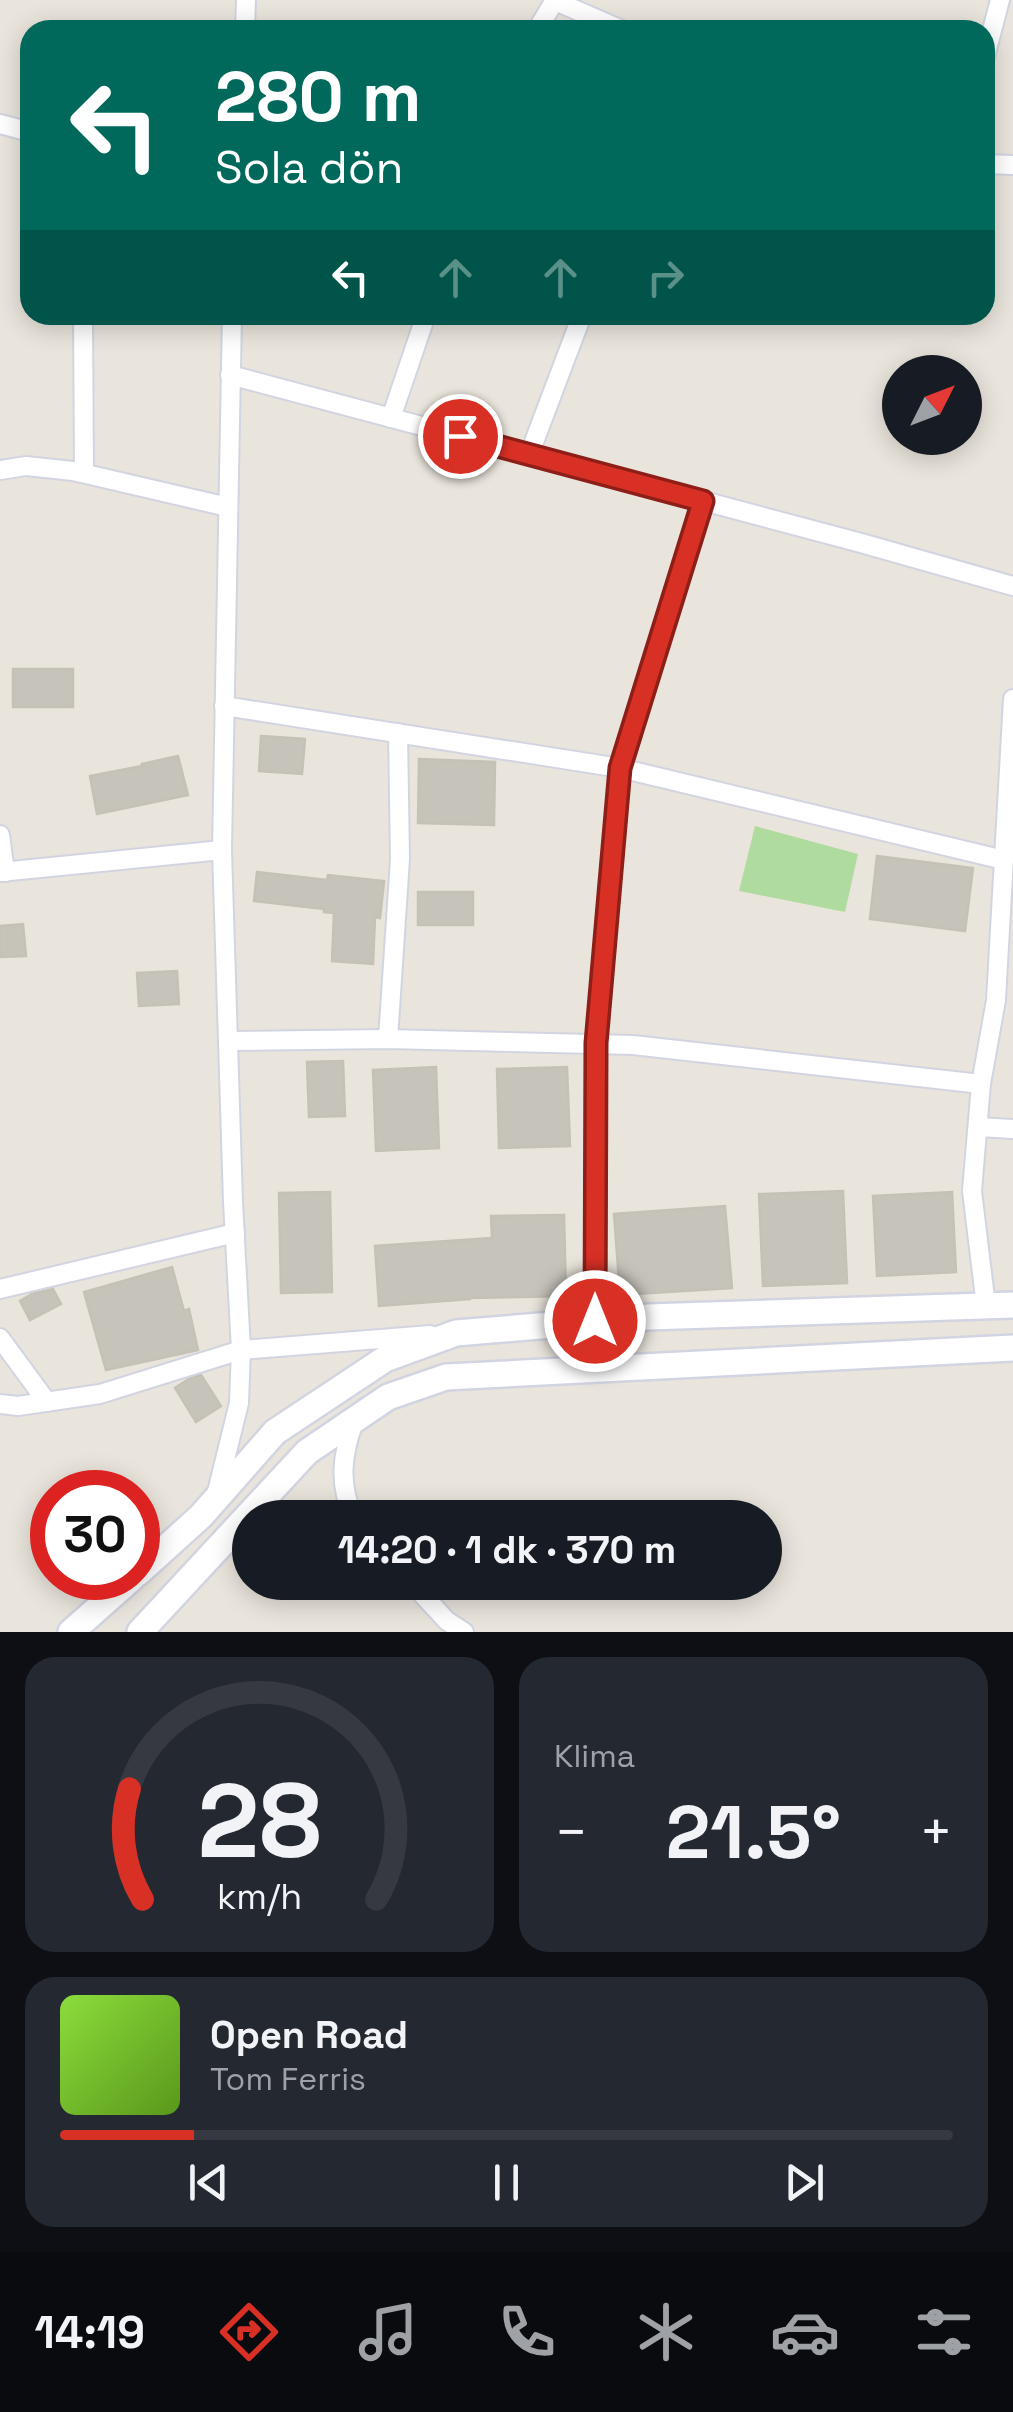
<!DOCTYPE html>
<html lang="tr">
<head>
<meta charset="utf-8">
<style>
  :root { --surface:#171b24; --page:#242831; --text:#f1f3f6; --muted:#9ea1a6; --line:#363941; --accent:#d93025 }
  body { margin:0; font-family:"Space Grotesk",sans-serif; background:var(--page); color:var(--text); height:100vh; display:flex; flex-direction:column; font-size:38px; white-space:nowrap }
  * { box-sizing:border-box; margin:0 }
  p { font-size:32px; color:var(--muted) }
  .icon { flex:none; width:55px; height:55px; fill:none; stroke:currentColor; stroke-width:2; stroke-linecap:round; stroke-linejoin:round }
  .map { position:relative; height:1632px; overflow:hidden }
  .details { display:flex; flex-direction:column; gap:25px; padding:25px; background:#0d0f14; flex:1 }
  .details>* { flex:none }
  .top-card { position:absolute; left:20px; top:20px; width:975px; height:305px; border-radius:30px; box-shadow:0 5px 25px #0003; background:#00695c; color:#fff; overflow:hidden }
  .needle { width:65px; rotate:48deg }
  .buttons { position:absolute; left:882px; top:355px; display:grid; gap:20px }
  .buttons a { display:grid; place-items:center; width:100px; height:100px; border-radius:50%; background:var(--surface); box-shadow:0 5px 25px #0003; font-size:50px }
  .speed { position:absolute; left:30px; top:1470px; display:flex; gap:20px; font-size:50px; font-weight:700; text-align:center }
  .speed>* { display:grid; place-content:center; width:130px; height:130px; border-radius:50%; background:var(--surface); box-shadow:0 5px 25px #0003; line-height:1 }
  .speed .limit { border:15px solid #d22; background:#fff; color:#111 }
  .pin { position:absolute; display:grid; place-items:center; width:85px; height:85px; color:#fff; margin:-42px; border:5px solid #fff; border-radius:50%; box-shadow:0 2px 10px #0007 }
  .me { position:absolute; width:110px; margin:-55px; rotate:0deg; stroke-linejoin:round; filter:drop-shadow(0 0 8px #0008) }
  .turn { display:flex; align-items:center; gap:35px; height:210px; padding:0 30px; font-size:45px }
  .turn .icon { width:130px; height:130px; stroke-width:2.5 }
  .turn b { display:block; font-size:70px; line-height:85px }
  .lanes { display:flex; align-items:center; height:95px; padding:0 30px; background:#0003; justify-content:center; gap:50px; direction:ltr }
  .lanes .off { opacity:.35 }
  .big { font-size:75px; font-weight:700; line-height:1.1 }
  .details .widget { flex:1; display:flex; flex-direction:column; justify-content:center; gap:15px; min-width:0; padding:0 35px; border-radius:30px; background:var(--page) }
  .details .dial { align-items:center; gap:0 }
  .dial svg { height:260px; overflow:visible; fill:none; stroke:var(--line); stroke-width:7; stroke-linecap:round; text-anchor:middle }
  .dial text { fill:var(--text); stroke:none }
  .song { display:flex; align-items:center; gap:30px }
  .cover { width:120px; height:120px; border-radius:15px; background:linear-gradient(135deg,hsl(90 70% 55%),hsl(90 70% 35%)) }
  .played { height:10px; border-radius:5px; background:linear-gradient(90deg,var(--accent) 15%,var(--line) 15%) }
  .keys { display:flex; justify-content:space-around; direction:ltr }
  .heat { display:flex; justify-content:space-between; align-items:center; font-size:55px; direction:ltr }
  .details .tiles { flex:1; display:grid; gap:25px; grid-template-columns:1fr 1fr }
  .widget:last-child { grid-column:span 2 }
  .trip { position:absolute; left:232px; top:1500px; width:550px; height:100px; border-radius:50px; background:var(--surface); box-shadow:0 5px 25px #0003; font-weight:700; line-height:100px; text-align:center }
  .menu { display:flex; height:160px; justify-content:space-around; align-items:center; background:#090b0e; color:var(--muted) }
  .menu .icon { width:70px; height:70px }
  .menu .active { color:var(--accent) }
  .menu b { font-size:45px; color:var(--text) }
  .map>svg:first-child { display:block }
  .green { fill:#afdb9e }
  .building { fill:#c6c3bb; stroke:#c5c1b6; stroke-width:2.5 }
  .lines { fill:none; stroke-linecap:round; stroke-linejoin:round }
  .street-casing { stroke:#d2d4e1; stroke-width:22 }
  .secondary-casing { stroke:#d2d4e1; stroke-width:30 }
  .street { stroke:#fff; stroke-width:18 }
  .secondary { stroke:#fff; stroke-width:25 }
  .route-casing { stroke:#8d1f18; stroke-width:25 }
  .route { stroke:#d93025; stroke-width:18 }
</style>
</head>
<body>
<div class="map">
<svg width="1013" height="1632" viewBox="0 0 1013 1632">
  <rect width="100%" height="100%" fill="#eae5dc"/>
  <path class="green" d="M755,826l103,28 -13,58 -106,-21z"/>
  <g class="building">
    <rect x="13" y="669" width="60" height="38"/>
    <path d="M261,736l44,3 -3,35 -43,-3z"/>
    <path d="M178,756l10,39 -91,19 -7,-38 52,-10v-2z"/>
    <path d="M419,759l76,3 -1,63 -76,-2z"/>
    <path d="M877,856l96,12 -8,63 -95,-12z"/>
    <path d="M257,872l70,8 1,-5 56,6 -4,37 -5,-1 -2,47 -41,-3 2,-48 -10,-1v-3l-70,-8z"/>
    <rect x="418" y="892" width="55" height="33"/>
    <path d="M23,924l3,32 -26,1v-31z"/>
    <path d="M177,971l2,33 -40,2 -2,-33z"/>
    <path d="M343,1061l2,55 -36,1 -2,-55z"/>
    <path d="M436,1067l3,81 -63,3 -3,-81z"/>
    <path d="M567,1067l3,79 -71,2 -2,-79z"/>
    <path d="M843,1191l4,92 -84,3 -4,-92z"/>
    <path d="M330,1192l2,100 -51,1 -2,-100z"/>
    <path d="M952,1192l4,80 -79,4 -4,-80z"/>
    <path d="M725,1206l7,82 -112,7 -6,-81z"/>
    <path d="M564,1215l2,81 -96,2v1l-91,7 -4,-60 117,-8 -1,-22z"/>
    <path d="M172,1267l12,44 5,-2 9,41 -92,20 -22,-78z"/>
    <path d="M53,1289l8,15 -31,16 -10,-19 12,-7z"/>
    <path d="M201,1375l20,31 -25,16 -21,-34 14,-9z"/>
  </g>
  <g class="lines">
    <defs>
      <g id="street">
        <path d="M553,0l69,30"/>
        <path d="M245,30l1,-30"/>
        <path d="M537,30l18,-30"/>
        <path d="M985,57l15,-57"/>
        <path d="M0,124l30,8"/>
        <path d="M985,164l28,1"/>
        <path d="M83,315l1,158"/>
        <path d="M230,375l631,168 152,43"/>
        <path d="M391,418l35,-103"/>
        <path d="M529,455l53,-140"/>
        <path d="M0,470l26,-4 47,5 155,36"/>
        <path d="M224,706l396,62 384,92"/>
        <path d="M0,835l5,37"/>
        <path d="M0,872l222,-22"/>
        <path d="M388,1039l12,-180 -2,-126"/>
        <path d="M228,1041l160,-2 245,6 348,39"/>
        <path d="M978,1127l35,2"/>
        <path d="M0,1289l235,-56"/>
        <path d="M986,1306l-14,-115 9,-107 15,-84 17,-301"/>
        <path d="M595,1321l1,-278 24,-275 83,-267"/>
        <path d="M0,1338l47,64"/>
        <path d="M0,1404l18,2 82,-12 141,-44 189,-15"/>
        <path d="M354,1421c-12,34 -16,63 0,97"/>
        <path d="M216,1496l23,-93 2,-53 -8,-148 -11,-352 10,-535"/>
        <path d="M291,1518h4"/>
        <path d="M411,1582l36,39 17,11"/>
      </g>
      <g id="secondary">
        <path d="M138,1573l63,-57 74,-84 110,-73 71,-26 192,-16 365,-12"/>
        <path d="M71,1632l61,-54"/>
        <path d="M140,1632l167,-180 81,-55 58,-20 567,-29"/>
      </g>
    </defs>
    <use href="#street" class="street-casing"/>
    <use href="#secondary" class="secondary-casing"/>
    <use href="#street" class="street"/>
    <use href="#secondary" class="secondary"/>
  </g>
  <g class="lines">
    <defs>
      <path id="route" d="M460,436l243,65 -83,267 -24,275 -1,278"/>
    </defs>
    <use href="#route" class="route-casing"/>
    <use href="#route" class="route"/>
  </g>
</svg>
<div class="buttons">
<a><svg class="needle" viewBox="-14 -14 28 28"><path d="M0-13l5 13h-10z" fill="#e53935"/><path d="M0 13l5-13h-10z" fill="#9ea1a6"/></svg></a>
</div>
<div class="speed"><div class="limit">30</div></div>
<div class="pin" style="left:460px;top:436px;background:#d93025"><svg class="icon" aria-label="arrive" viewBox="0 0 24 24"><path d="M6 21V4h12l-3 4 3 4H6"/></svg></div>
<svg class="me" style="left:595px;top:1321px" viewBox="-20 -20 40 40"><circle r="17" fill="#d93025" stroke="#fff" stroke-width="3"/><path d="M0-11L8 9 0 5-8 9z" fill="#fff"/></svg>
<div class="trip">14:20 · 1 dk · 370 m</div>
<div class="top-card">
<div class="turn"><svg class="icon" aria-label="left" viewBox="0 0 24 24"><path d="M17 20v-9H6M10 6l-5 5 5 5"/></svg><div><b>280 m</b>Sola dön</div></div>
<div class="lanes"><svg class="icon" aria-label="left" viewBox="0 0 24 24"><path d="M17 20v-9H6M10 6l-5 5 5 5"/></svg><svg class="icon off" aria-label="ahead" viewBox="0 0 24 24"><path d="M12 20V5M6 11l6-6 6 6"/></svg><svg class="icon off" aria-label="ahead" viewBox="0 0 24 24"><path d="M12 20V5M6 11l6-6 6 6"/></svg><svg class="icon off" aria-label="right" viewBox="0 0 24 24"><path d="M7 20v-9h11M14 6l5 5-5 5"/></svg></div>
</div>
</div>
<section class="details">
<div class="tiles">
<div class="widget dial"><svg viewBox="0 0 100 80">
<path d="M14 69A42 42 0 1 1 86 69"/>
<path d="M14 69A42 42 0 0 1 10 35" stroke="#d93025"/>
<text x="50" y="56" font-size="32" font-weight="700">28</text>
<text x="50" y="72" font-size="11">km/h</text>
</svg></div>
<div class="widget"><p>Klima</p>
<div class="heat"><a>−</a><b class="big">21.5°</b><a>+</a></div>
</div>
<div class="widget">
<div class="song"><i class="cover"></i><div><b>Open Road</b><p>Tom Ferris</p></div></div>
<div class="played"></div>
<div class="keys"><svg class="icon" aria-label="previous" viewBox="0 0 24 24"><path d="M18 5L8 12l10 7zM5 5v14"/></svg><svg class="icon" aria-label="pause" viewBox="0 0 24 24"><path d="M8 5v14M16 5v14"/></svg><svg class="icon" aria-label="next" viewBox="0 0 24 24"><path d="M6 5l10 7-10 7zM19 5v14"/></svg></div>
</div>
</div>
</section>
<nav class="menu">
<b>14:19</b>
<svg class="icon active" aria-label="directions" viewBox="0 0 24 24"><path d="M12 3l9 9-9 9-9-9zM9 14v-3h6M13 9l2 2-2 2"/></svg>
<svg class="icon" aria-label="music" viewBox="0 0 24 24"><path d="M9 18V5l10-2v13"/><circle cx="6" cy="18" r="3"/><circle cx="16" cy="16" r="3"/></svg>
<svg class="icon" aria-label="phone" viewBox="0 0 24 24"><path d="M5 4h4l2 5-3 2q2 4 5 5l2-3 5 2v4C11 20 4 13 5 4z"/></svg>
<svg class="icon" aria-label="climate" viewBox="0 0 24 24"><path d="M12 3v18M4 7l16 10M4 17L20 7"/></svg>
<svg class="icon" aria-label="car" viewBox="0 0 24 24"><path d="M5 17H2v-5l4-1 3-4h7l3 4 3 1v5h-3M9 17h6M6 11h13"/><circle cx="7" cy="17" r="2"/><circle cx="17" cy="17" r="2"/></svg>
<svg class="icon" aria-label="filters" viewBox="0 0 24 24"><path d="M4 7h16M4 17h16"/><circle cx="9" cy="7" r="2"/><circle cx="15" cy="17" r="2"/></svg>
</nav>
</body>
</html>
